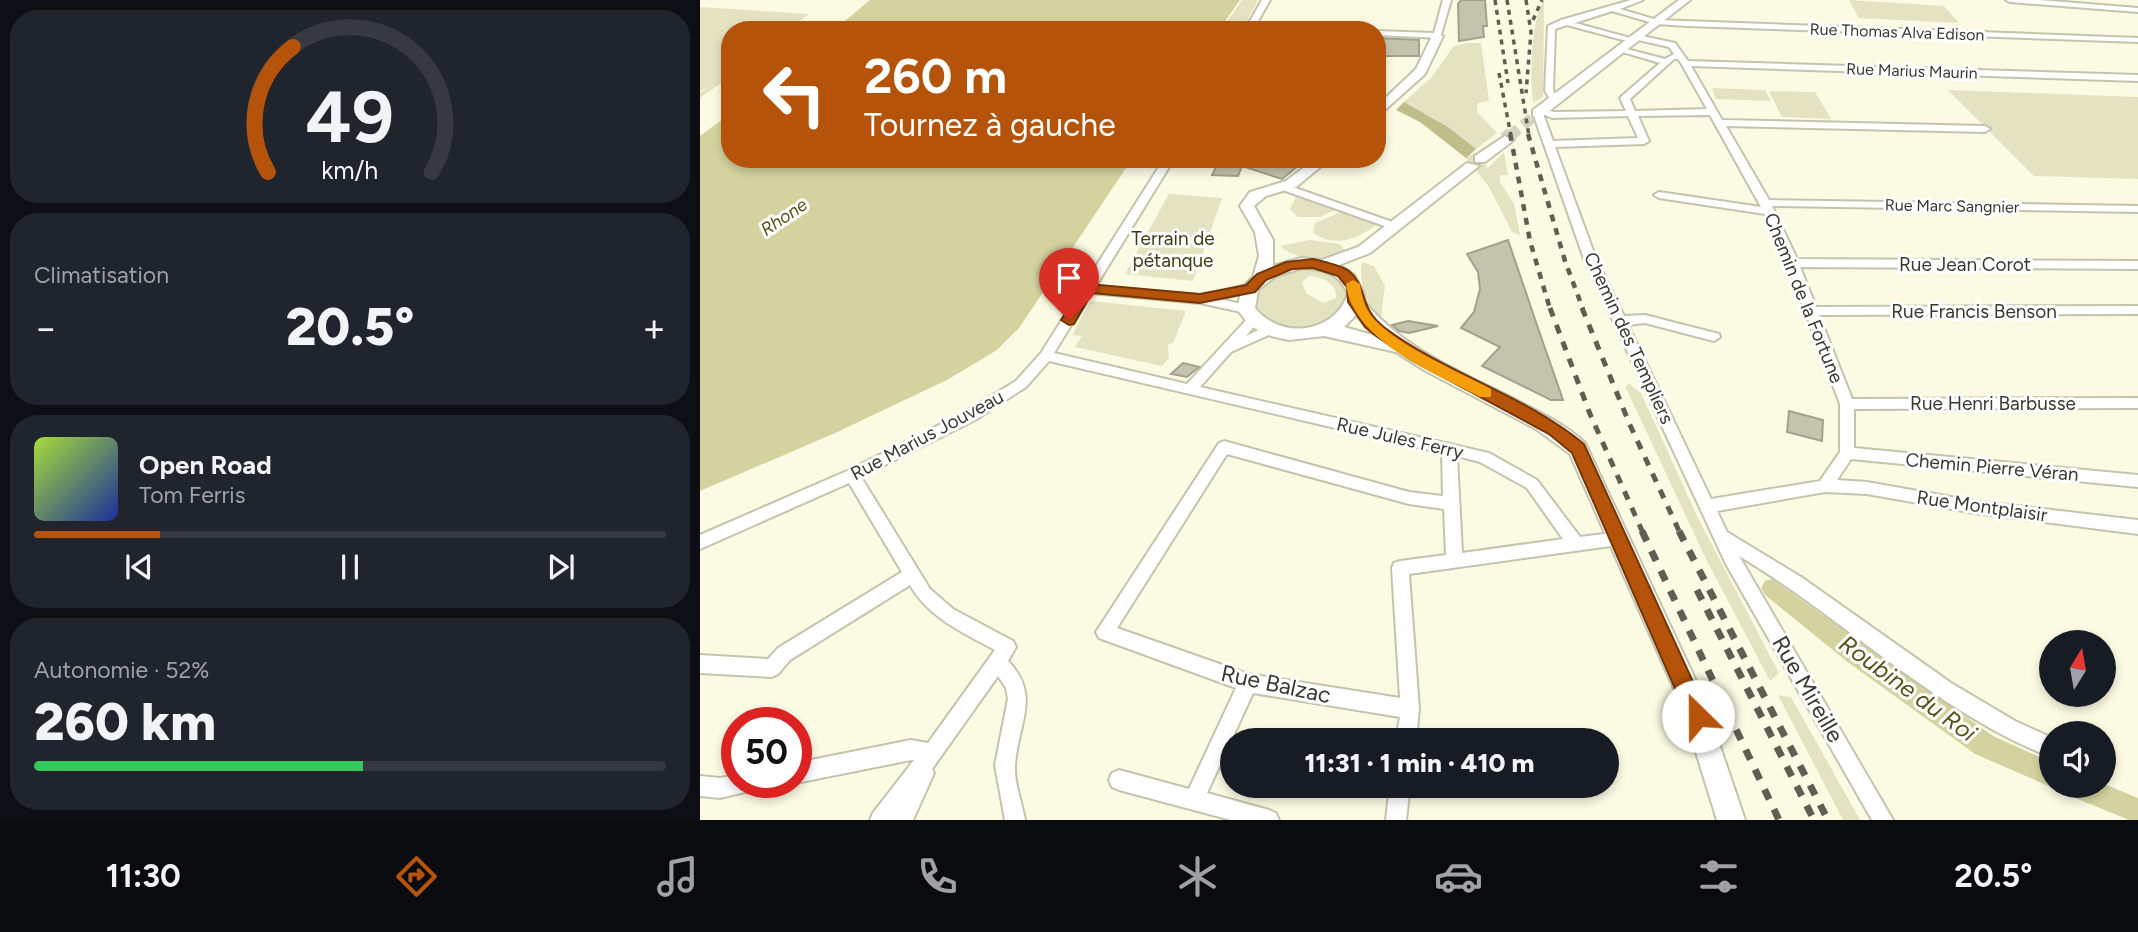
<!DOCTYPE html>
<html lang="fr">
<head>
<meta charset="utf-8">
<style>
  :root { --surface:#171b24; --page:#20242c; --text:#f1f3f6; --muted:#9ea1a6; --line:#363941; --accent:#b45309 }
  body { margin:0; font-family:Figtree,sans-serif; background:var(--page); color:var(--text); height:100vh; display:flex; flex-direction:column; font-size:26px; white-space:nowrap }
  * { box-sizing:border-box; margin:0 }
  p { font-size:23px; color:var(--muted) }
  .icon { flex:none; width:38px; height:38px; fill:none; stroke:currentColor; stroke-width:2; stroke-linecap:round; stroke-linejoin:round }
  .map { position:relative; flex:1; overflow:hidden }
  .panel { display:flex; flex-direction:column; gap:10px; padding:10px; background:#0d0f14; width:700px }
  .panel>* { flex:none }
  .guide { position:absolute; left:21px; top:21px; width:665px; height:147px; border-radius:28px; box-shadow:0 4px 10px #0003; background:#b45309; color:#fff; overflow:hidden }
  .needle { width:46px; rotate:11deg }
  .fabs { position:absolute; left:1339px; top:630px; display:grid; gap:14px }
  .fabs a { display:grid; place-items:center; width:77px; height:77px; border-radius:50%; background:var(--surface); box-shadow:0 4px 10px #0003; font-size:35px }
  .speed { position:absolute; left:21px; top:707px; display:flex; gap:14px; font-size:35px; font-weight:700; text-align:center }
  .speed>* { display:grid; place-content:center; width:91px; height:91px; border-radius:50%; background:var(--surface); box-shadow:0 4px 10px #0003; line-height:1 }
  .speed .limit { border:10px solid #d22; background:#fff; color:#111 }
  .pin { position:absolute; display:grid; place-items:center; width:60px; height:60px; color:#fff; margin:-72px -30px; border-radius:50% 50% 50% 0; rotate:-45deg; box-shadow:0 0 7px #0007 }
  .pin .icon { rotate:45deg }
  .me { position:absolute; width:77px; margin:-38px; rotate:337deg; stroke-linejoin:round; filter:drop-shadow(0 0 5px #0008) }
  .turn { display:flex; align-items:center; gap:24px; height:147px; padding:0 28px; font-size:32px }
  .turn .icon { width:91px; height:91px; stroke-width:2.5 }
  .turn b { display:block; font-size:49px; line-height:60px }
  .big { font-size:52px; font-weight:800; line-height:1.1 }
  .panel .widget { flex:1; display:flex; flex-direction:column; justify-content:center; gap:10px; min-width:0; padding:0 24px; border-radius:28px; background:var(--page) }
  .panel .dial { align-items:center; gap:0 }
  .dial svg { height:182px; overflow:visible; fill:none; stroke:var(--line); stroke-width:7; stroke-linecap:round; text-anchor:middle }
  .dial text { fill:var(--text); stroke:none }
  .song { display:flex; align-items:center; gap:21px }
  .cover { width:84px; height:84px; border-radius:10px; background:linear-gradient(135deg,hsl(80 70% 55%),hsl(230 70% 35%)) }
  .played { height:7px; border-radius:4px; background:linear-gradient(90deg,var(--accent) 20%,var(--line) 20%) }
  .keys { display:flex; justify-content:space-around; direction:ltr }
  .heat { display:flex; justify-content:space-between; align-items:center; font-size:38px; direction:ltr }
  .charge { height:10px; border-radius:5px; background:linear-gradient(90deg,#34c759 52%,var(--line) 0) }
  .trip { position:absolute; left:520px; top:728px; width:399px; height:70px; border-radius:35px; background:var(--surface); box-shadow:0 4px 10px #0003; font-weight:800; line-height:70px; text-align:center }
  .tabs { display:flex; height:112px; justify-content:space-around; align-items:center; background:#090b0e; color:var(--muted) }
  .tabs .icon { width:49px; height:49px }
  .tabs .selected { color:var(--accent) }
  .tabs b { font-size:32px; color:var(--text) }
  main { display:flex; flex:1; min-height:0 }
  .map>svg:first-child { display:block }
  .green { fill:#e3e2c1; fill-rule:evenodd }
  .forest { fill:#bfbe8b }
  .water { fill:#d4d3a0 }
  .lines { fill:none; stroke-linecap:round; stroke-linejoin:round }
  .canal { fill:#d4d3a0; fill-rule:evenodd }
  .building { fill:#c4c4ae; stroke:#a1a18c; stroke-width:2 }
  .secondary-tunnel-far1 { stroke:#d4d4c0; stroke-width:11; stroke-dasharray:11 6; stroke-linecap:butt }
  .secondary-tunnel { stroke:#d4d4c0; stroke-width:15; stroke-dasharray:15 8; stroke-linecap:butt }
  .street-casing { stroke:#c4c4ae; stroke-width:4 }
  .secondary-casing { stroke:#c4c4ae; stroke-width:4 }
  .street { fill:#fff; fill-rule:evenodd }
  .secondary { fill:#fff; fill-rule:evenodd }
  .rail-far3 { stroke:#5e5e53; stroke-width:3.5; stroke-dasharray:5 5; stroke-linecap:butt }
  .rail-far2 { stroke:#5e5e53; stroke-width:4.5; stroke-dasharray:7 7; stroke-linecap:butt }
  .rail-far1 { stroke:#5e5e53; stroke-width:5; stroke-dasharray:9 9; stroke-linecap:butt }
  .rail { stroke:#5e5e53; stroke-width:7; stroke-dasharray:11 11; stroke-linecap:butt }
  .route { fill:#b45309; stroke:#753606; stroke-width:2 }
  .slow { fill:#f59e0b }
  .labels { text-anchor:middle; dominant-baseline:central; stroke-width:6; stroke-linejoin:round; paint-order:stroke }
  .far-street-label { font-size:16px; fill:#393931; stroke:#fff }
  .far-water-label { font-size:18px; font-style:italic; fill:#555318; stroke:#fff }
  .park-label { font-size:19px; fill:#3d3c14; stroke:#fff }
  .street-label { font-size:19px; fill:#393931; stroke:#fff }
  .near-street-label { font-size:23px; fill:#393931; stroke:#fff }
  .near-water-label { font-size:24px; font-style:italic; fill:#555318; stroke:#fff }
</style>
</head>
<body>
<main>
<section class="panel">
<div class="widget dial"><svg viewBox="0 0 100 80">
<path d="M14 69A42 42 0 1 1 86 69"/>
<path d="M14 69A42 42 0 0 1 25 14" stroke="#b45309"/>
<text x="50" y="56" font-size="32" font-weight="700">49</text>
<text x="50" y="72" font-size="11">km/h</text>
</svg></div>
<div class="widget"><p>Climatisation</p>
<div class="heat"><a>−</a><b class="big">20.5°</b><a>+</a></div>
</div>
<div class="widget">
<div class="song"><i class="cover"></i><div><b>Open Road</b><p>Tom Ferris</p></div></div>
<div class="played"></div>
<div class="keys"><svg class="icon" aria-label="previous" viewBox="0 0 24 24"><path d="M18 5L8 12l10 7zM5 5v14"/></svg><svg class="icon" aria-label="pause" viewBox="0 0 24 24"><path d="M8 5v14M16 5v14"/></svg><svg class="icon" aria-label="next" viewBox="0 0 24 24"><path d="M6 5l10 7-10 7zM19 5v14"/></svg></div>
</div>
<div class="widget"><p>Autonomie · 52%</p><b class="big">260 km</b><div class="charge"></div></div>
</section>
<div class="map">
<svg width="1438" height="820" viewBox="0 0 1438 820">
  <rect width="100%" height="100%" fill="#fbfbe4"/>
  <g class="green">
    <path d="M542,0h16l-16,30h-21z"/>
    <path d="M844,0l-1,97 -10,6c-3,-27 -3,-79 11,-103z"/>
    <path d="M1149,0l95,6 15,17 -100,-5z"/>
    <path d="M0,7l109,7 -21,16h-58v47l-30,21v-5l8,-6 -8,4z"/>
    <path d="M766,43h15l8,58 -11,2 -1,9 20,21 -21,16 -28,-22 -44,-25 27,-24 22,-31z"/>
    <path d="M1012,88l53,2 6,11 -55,-2z"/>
    <path d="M1248,90l190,7v82l-104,-3z"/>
    <path d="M1069,91l46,1 16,27 -49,-2z"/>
    <path d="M804,152l4,23h-8v7l14,22 6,31 -8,-3 -23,-45 -23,-29 8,-5 14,15z"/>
    <path d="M469,194l53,4 -29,83 -68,-7z"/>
    <path d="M596,197l39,13 -15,7h-22l-8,-8z"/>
    <path d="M641,212l36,12c-19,15 -42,24 -64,9l2,-10z"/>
    <path d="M610,240l30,4 5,7c-23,9 -45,11 -65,-5z"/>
    <path d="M662,262l12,4 11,20 -4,31 7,6c-4,-1 -12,-3 -16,-6 -7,-4 -13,-46 -10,-55z"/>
    <path d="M598,270c21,0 41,2 49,24 -5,41 -90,50 -92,4l15,-19zM609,276c14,1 28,7 27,22l-13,5 -17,-10 -4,-11z"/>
    <path d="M391,301l95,10 -13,32 -5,1 1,14 -7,8 -87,-19 7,-11 -10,-1z"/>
    <path d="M928,383l13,10 57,125 81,155 -9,8 -66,-126 -78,-167z"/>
    <path d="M1078,695l13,2 69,123h-17z"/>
  </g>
  <path class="forest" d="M704,102l44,25 28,22 -10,9 -46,-36 -24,-12z"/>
  <g class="water">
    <path d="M170,0h370l-21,30h-339l4,-3 -2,-1 -8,4h-40z"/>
    <path d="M30,114v45h402l-113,169 -22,22 -50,30 -114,54 -133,57v-355z"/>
  </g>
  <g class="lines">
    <g class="canal">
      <path d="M1072,579l221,157 58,26v24h4l-4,1 -76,-33 -126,-91 -84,-68 -4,-7 4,-7z"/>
      <path d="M1404,784l34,14v22h-9l-61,-25 -3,-9z"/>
    </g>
  </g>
  <g class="building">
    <path d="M761,0h24l2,26h-4l1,11 -25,4 -1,-37z"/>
    <path d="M677,38l42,2v16h-42z"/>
    <path d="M520,159l54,2 33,-2 -25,20 -40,-13 -4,10 -26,-1z"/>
    <path d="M808,240l30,88 25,72h-12l-69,-34 18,-19 -39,-19 13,-16 6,-23 -2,-17 -11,-18z"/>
    <path d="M708,321l30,5 -29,7 -10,-2 -7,-6z"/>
    <path d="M483,363l16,4 -12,10 -16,-3z"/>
    <path d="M1089,411l34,9 -1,21 -35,-9z"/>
  </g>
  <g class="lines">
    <path class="secondary-tunnel-far1" d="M810,136l28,-23"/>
    <path class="secondary-tunnel" d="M805,140l7,-6"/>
    <defs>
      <g id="street">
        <path d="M562,0h8l-17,30h-8z"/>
        <path d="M743,0h8l-11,38 -63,-3v-4l57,2z"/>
        <path d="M931,0h12l-23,9 37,11 481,18v4l-451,-16 -31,-2 -44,-13 -37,12 59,16v4l-67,-18 -12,4 -2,62 7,9 -8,2 -7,-11 3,-65 13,-6z"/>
        <path d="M1306,0h33l99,8v4l-128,-10z"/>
        <path d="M937,35l38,8 13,18 450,14v6l-447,-15 31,54 263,6 5,3 -5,3 -259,-6 43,74 369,6v6l-366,-6 25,53 341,2v8l-338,-2 16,40 322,-1v8l-319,1 33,84 286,-1v10l-284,1v39l284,27v12l-287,-28 -14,21 30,2 107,19 164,19v14l-164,-21 -107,-19 -42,-2 -108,19 10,21 74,45 150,106 64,38 33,15 3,7 -3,7 -7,3c-112,-47 -199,-136 -302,-197l154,264h-21l-146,-256 -143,-308 -50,-143 6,-5 15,4 72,-1 -6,-13 2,-2 38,-33 -41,-12v-4l46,12 9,-5 -5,-7 -35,-8 -1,-2zM974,59h4l3,4 26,46 -72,2 -5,-12zM843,114l9,4 76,-2 10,22 -85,3zM1010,115l51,92 -102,-15 -5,3 5,3 106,16 22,49 53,141v48l-20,29 -109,18 -83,-174 17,-2 69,18 6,-4 -1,-3 -74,-19 -21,1 -29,-60 -40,-109 89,-3 5,-3 -11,-25z"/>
        <path d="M464,159h10l-78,127 109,10 45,-12 6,4 -2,3 -35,8 31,7 2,3 -6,4 -46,-10 -109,-10 -37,60 133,31 62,-67h8l2,3 -13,16 19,-9h8l2,3 -2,3 -42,19 -31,35 289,66 48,27 43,57 39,-5 6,2 2,5 -2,5 -216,30 10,135 -3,31h-20l4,-23 -147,-24 -46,100 62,17 7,3 3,7h-48l-112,-30 -7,-3 -3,-7 3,-7 7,-3 70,19 47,-101 -137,-50 -3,-6 123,-189 5,-2 185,51 34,4 -1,-43 -393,-92 -23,26 -51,33 -114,57 69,112 23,20 60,32 3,6 -8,14c34,35 9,64 7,105 -1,18 7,36 10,54h-20l-10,-55 13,-66 -2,-11 -8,-12 -66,93 2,4 -21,47h-43l3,-7 41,-53h-3l-115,23 -2,-1h2v-19l115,-23 17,3 67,-93c-33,-18 -66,-32 -85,-65l-120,75 -12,14 -6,3 -72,-4v-18l68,4 10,-11 124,-76 -53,-89 -149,66v-14l147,-64 118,-59 51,-31 25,-28zM527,454l182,50 35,5 2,46 -46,6 -6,2 -2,5 8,130 -152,-24 -131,-46zM757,456l23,6 47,26 36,51 -101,14z"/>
        <path d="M584,184l114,40 2,2 -6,3 -4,-1 -110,-39v-4z"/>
        <path d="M37,775v7h23l-3,7 -37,9 -20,-2v-20l20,2z"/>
        <path d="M690,786h20l-4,34h-20z"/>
      </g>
      <g id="secondary">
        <path d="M979,0h11l-147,116h-10v-6z"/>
        <path d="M733,34l10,2 -18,38 -48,43v-11l39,-37z"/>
        <path d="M805,136l7,4 -2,3 -25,19h-10v-6z"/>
        <path d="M615,159h15l-34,28 -30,9 -12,10 19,34v26l28,-8 21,2 36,-13 109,-84 12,3 -109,87 -31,12 15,10 10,19 -1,6c40,49 97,72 153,100 24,13 49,24 69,43l118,253 42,124h-28l-35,-113 -112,-253 -34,-25 -112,-59 -28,-18 -72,-16 -35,4 -18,-4 -21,-10 -13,-17 5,-21 11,-11 6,-21 -4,-24 -15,-26 10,-14 36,-11zM602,268c20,1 38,5 46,26 -14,40 -67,46 -93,14l3,-18 18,-14zM656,315l20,21 -32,-9z"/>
      </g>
    </defs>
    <use href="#street" class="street-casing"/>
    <use href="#secondary" class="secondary-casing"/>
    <use href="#street" class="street"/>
    <use href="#secondary" class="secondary"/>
    <g class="rail-far3">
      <path d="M795,0l13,83"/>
      <path d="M807,0l22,136"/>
      <path d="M826,0l5,32 -5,61"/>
      <path d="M833,20l9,-20"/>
      <path d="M799,73l12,63"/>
    </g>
    <g class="rail-far2">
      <path d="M810,134l2,9"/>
      <path d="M828,134l37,127 18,48"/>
      <path d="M813,149l17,92 20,68"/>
    </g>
    <g class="rail-far1">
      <path d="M850,308l40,106 53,119"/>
      <path d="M882,308l48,117 50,108"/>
    </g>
    <g class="rail">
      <path d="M942,531l137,289"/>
      <path d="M979,531l149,289"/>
      <path d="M997,590l117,230"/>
    </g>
  </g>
  <path class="route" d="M613,259c11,3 28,6 36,12 19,15 9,37 36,57 62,46 140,67 199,116l121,264 3,8 -3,7 -7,3 -8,-3 -118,-270 -23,-19 -138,-74 -35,-24 -11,-9 -17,-25 -1,-15 -9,-11 -25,-8 -21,1 -26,11 -11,12 -55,11 -108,-10 -18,31 -5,1 -8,-5 23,-34 4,-2 112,10 46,-9 11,-11 29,-12z"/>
  <path class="slow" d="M653,280l7,4c2,14 5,25 14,35 26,28 83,52 117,70v8h-11c-45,-24 -127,-56 -134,-113z"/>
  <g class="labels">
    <g class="far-street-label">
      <text transform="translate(1197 32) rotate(2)">Rue Thomas Alva Edison</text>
      <text transform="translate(1212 71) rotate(2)">Rue Marius Maurin</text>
      <text transform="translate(1252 206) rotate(1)">Rue Marc Sangnier</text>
    </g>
    <g class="far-water-label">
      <text transform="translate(84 217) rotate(-34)">Rhone</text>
    </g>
    <g class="park-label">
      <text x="473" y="238">Terrain de<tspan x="473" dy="22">pétanque</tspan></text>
    </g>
    <g class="street-label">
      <text x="1265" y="264">Rue Jean Corot</text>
      <text transform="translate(1104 298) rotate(68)">Chemin de la Fortune</text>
      <text x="1274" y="311">Rue Francis Benson</text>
      <text transform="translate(929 338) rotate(65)">Chemin des Templiers</text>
      <text x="1293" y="403">Rue Henri Barbusse</text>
      <text transform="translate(227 435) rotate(-28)">Rue Marius Jouveau</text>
      <text transform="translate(700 438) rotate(13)">Rue Jules Ferry</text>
      <text transform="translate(1292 467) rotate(5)">Chemin Pierre Véran</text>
      <text transform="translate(1282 506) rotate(8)">Rue Montplaisir</text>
    </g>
    <g class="near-street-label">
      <text transform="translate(576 684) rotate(12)">Rue Balzac</text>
      <text transform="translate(1108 689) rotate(60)">Rue Mireille</text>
    </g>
    <g class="near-water-label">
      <text transform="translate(1208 688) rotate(36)">Roubine du Roi</text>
    </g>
  </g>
</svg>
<div class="fabs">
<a><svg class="needle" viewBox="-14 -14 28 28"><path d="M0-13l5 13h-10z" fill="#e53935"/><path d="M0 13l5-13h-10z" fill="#9ea1a6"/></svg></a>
<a><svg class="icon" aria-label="sound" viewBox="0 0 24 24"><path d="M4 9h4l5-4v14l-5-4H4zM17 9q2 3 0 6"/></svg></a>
</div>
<div class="speed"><div class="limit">50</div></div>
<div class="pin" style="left:369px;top:320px;background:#d93025"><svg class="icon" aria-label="arrive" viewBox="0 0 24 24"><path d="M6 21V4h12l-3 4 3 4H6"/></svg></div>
<svg class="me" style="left:998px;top:716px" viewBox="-20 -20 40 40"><circle r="19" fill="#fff"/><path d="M0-13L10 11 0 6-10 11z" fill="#b45309"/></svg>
<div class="trip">11:31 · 1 min · 410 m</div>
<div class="guide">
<div class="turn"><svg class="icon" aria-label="left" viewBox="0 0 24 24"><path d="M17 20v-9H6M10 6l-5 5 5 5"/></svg><div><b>260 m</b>Tournez à gauche</div></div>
</div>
</div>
</main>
<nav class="tabs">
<b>11:30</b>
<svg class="icon selected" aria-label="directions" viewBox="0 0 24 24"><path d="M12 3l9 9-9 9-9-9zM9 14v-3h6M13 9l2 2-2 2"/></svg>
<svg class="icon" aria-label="music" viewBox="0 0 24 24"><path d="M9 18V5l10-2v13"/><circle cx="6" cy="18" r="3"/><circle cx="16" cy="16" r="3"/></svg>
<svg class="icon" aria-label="phone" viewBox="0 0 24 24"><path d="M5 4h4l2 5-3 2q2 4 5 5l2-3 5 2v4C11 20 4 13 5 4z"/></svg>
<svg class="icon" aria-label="climate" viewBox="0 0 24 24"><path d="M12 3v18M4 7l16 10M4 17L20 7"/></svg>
<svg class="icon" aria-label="car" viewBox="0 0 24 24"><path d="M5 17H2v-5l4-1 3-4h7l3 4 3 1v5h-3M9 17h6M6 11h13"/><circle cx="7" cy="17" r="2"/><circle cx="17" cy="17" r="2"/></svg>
<svg class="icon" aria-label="filters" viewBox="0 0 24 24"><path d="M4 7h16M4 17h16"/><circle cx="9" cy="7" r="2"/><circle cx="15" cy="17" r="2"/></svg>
<b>20.5°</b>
</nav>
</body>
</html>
